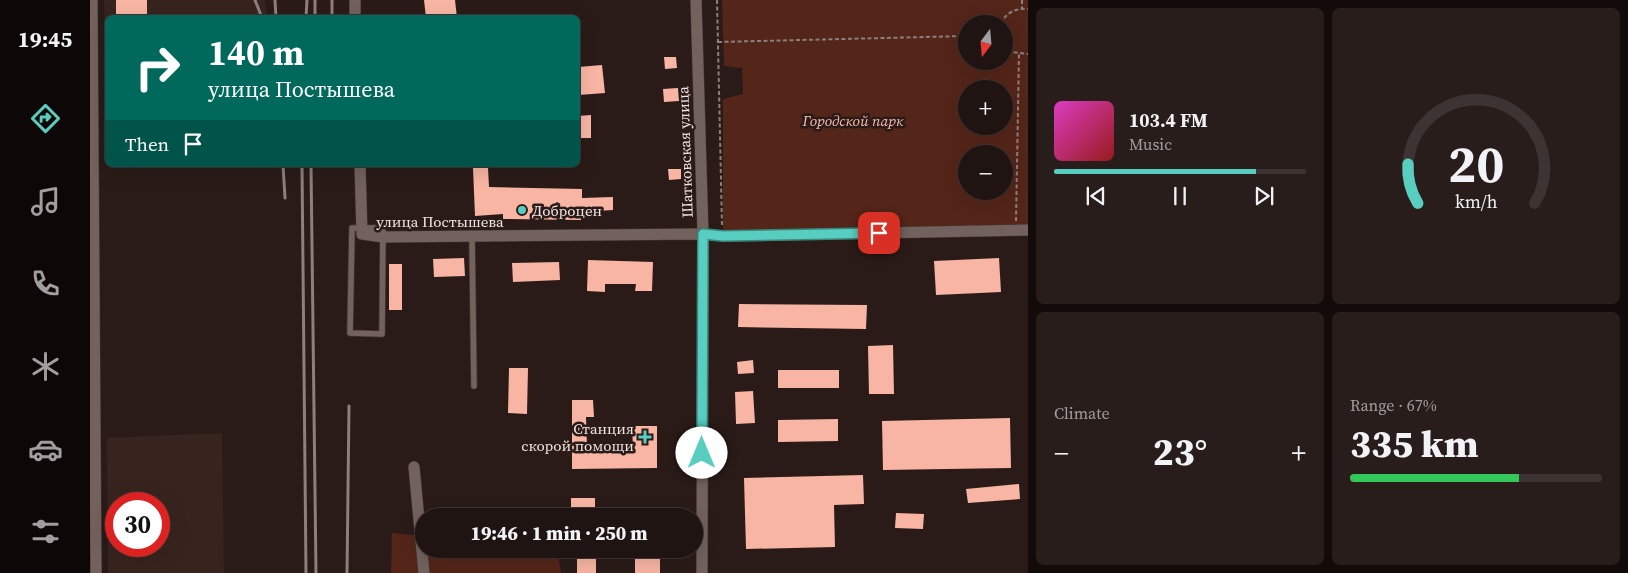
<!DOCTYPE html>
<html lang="en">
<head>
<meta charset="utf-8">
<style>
  :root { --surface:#201412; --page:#281d1b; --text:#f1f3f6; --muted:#a29e9f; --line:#3d3332; --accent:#58cec1 }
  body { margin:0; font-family:"Source Serif 4",serif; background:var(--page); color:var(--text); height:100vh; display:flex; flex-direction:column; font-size:19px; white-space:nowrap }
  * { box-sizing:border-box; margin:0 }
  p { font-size:16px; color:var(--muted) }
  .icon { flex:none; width:28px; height:28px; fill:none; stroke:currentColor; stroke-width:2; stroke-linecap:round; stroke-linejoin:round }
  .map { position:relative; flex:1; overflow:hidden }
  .details { display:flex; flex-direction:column; gap:8px; padding:8px; background:#120b0a; width:600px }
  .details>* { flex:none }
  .banner { position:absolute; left:15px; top:15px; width:475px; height:152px; border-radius:8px; box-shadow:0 5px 20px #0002,0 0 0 1px var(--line); background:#00695c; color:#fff; overflow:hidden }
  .needle { width:32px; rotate:196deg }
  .fabs { position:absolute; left:868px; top:15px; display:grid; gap:10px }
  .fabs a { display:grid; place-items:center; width:55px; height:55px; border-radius:50%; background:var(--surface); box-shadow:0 5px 20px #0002,0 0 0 1px var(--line); font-size:25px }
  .speed { position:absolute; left:15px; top:492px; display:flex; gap:10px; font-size:25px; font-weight:700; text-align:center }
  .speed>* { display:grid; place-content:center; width:65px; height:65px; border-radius:50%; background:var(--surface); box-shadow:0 5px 20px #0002,0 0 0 1px var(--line); line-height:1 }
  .speed .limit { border:8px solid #d22; background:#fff; color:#111 }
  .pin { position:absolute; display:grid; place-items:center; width:42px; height:42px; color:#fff; margin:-21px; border-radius:10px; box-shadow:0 2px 8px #0006 }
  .me { position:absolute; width:55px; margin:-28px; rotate:0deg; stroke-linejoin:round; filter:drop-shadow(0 0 4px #0008) }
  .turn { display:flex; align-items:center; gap:18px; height:105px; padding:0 20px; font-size:22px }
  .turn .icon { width:65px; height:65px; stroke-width:2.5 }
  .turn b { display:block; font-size:35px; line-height:42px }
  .then { display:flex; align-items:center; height:48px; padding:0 20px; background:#0003; gap:10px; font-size:19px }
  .big { font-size:38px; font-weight:800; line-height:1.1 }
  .details .tile { flex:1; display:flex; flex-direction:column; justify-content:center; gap:8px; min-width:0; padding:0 18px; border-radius:8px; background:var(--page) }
  .details .dial { align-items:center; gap:0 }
  .dial svg { height:130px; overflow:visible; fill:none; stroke:var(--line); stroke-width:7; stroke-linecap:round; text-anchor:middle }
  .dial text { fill:var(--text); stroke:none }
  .song { display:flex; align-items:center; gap:15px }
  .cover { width:60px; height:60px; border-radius:8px; background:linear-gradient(135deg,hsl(310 70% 55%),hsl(0 70% 35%)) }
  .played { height:5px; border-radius:2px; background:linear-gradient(90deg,var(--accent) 80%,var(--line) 80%) }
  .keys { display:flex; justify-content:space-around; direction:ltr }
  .heat { display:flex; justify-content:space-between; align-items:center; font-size:28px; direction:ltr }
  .charge { height:8px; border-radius:4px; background:linear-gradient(90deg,#34c759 67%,var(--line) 0) }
  .details .tiles { flex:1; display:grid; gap:8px; grid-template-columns:repeat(2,1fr) }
  .trip { position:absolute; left:325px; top:508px; width:288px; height:50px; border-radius:25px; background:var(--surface); box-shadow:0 5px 20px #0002,0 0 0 1px var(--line); font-weight:800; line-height:50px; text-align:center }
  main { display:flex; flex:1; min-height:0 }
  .dock { display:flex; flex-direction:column; width:90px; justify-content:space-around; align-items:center; background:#0d0807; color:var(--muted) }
  .dock .icon { width:35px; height:35px }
  .dock .on { color:var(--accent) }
  .dock b { font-size:22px; color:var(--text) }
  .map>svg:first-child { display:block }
  .built { fill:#38241e; fill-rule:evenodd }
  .green { fill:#542519; fill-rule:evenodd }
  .building { fill:#f8b5a4 }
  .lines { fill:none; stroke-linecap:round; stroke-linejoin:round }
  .lane-casing { stroke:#433735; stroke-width:7 }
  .street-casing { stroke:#433735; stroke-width:12 }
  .path { stroke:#8c7f7c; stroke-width:2; stroke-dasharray:4 2.5; stroke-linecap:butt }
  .lane { stroke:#72615c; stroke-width:5.5 }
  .street { stroke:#72615c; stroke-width:11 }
  .rail { stroke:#8c7f7c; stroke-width:3 }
  .route-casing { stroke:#39867d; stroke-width:12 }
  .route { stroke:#58cec1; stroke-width:9 }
  .poi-dot { fill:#58cec1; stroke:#2a1b18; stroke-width:2 }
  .labels { text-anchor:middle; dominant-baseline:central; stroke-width:5; stroke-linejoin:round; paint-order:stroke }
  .park-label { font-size:15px; font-style:italic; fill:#febdac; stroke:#2a1b18 }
  .street-label { font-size:15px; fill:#efe5e2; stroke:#2a1b18 }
  .poi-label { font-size:15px; fill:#efe5e2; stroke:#2a1b18; text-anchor:start }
</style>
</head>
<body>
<main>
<nav class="dock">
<b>19:45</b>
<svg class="icon on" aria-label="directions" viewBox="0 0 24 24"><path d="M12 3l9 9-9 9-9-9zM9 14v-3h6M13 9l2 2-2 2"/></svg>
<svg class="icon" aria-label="music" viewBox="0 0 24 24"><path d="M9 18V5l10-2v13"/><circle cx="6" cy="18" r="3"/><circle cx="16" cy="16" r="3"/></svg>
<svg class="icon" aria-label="phone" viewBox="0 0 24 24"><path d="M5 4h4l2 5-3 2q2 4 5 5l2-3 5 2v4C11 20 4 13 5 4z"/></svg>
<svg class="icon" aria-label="climate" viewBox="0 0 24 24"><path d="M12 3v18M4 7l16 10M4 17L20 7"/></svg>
<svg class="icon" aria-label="car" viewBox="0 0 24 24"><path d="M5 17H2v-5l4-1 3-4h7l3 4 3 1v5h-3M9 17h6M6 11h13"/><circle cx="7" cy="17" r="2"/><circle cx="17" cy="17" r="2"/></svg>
<svg class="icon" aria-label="filters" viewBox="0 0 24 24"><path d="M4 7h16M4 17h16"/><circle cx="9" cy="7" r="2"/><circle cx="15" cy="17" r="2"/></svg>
</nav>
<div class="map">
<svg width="938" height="573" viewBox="0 0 938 573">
  <rect width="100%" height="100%" fill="#2a1b18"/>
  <g class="built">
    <path d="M14,0h161l2,17 -159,1v80h-2z"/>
    <path d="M132,433l2,140h-116l-1,-135zM26,504h43v42h-43z"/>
  </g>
  <g class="green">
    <path d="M632,0h306v230l-305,6v-137l20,-5 -1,-26 -18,-2zM876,24h38v37h-38zM876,89h38v37h-38zM876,154h38v37h-38z"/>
    <path d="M302,533l32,3v13h133l4,24h-170z"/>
  </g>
  <g class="building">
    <rect x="26" y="0" width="31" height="18"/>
    <path d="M334,0h31l2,18h-31z"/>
    <path d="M574,57h12l1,11 -12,1z"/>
    <path d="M512,65l3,28 -26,2 -1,-28z"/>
    <path d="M588,88l1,13 -15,1 -1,-13z"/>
    <path d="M501,115v23h-13v-22z"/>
    <path d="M383,168h15l1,19 93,2v9l31,-1v13l-32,2v8l-78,-1v-5l-28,2z"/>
    <path d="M578,169h13v10l-12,1z"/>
    <path d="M374,258l1,18 -31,1 -1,-18z"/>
    <path d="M909,258l2,34 -65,3 -2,-34z"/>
    <path d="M498,260l65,2 -1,29h-17l1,-7h-31v8l-18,-1z"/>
    <path d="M469,262l1,18 -47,2 -1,-19z"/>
    <rect x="299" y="264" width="13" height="46"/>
    <path d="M649,304l128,1 -1,24 -128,-2z"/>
    <path d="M803,345l1,49h-25l-1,-48z"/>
    <path d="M663,360l1,13 -16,1 -1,-12z"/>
    <path d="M419,368h19l-1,46 -19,-1z"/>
    <rect x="688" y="370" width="61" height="18"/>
    <path d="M663,391l2,32 -19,1 -1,-32z"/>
    <path d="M482,400h21l1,17h-8l1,31h46l-1,-22h25v42l-85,1z"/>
    <path d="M920,418l1,50 -128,2 -1,-49z"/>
    <path d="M748,419v22l-60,1v-22z"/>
    <path d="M773,475l1,29 -30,1 1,42 -89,2 -2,-71z"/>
    <path d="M929,484l1,15 -52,4 -2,-14z"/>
    <rect x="481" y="498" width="24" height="18"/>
    <path d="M806,513l28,1 -1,15 -28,-1z"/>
    <rect x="487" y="549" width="19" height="24"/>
    <rect x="545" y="549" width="25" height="24"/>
  </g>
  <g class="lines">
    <defs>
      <g id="lane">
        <path d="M262,228h31l-1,106 -32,-1z"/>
        <path d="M382,237l2,149"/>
      </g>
      <g id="street">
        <path d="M2,0l4,573"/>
        <path d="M265,0v18"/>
        <path d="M606,0l7,234 -1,339"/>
        <path d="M270,165l2,69 21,3 320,-3 20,2 305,-6"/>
        <path d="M324,467l10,106"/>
      </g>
    </defs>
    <use href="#lane" class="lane-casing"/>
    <use href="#street" class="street-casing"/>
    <g class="path">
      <path d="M627,0l5,226"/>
      <path d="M932,0v9"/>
      <path d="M911,24c5,-12 15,-16 27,-15"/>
      <path d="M628,42l248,-6"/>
      <path d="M914,44l8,8 16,2"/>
      <path d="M926,221l3,-167"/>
    </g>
    <use href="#lane" class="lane"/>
    <use href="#street" class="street"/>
    <g class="rail">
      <path d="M165,0l7,18"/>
      <path d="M185,0l1,18"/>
      <path d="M216,18l1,-18"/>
      <path d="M225,18v-18"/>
      <path d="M242,18v-18"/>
      <path d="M193,165l2,33"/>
      <path d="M212,165l4,408"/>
      <path d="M221,165l5,408"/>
      <path d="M257,573l2,-167"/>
    </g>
  </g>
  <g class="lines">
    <defs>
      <path id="route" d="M612,453l1,-219 20,2 156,-3"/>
    </defs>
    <use href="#route" class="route-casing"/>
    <use href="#route" class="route"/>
  </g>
  <g class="poi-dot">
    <circle cx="432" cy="210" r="5"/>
    <path d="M552.5 429.5h5v5h5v5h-5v5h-5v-5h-5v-5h5z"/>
  </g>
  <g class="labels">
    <g class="park-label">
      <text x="763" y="120">Городской парк</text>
    </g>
    <g class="street-label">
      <text transform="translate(595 152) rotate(-92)">Шатковская улица</text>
      <text x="350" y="221">улица Постышева</text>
    </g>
    <g class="poi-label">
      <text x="442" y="210">Доброцен</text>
      <text x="544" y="428" text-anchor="end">Станция<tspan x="544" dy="17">скорой помощи</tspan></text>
    </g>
  </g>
</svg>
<div class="fabs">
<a><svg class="needle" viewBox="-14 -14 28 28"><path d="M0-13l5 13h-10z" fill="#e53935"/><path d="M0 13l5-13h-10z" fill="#a29e9f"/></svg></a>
<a>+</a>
<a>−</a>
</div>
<div class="speed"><div class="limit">30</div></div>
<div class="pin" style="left:789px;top:233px;background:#d93025"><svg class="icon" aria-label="arrive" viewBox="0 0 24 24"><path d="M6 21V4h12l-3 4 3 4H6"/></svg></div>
<svg class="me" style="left:612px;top:453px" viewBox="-20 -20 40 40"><circle r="19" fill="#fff"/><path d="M0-13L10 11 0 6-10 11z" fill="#58cec1"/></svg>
<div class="trip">19:46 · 1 min · 250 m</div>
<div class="banner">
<div class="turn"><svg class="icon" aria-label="right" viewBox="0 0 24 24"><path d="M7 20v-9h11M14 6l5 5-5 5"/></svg><div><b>140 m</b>улица Постышева</div></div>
<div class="then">Then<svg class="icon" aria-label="arrive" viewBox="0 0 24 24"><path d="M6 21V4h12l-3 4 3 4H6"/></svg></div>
</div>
</div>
<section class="details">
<div class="tiles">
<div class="tile">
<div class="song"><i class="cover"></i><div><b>103.4 FM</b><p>Music</p></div></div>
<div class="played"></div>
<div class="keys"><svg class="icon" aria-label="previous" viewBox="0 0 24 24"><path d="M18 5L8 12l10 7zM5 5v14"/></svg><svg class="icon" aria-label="pause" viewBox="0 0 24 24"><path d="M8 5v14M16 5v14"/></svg><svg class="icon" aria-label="next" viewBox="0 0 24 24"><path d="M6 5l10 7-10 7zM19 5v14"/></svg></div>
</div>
<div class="tile dial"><svg viewBox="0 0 100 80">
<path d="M14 69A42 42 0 1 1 86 69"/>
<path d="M14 69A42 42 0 0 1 8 45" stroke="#58cec1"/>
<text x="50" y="56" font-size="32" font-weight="700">20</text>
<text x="50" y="72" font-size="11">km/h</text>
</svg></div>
<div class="tile"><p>Climate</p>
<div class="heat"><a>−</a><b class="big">23°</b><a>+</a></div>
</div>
<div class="tile"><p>Range · 67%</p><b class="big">335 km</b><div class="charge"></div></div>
</div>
</section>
</main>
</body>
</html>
